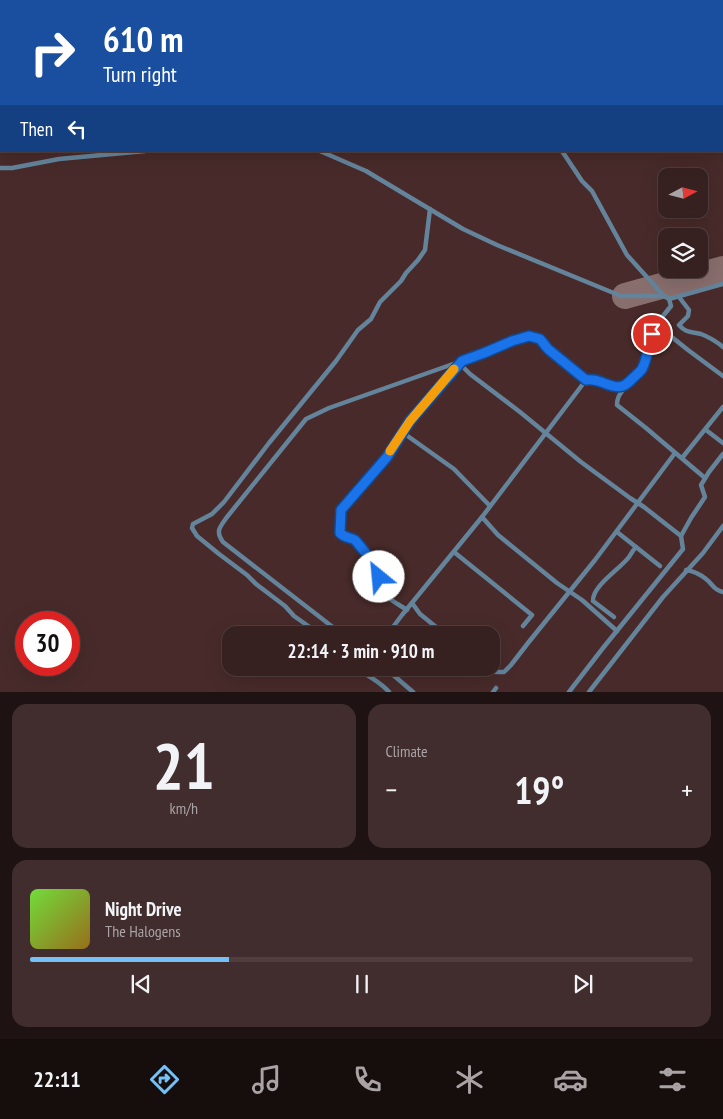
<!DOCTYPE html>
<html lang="en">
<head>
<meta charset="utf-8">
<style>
  :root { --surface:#362020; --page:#412d2d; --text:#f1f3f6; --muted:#aaa3a5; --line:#503e3e; --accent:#73c1f6 }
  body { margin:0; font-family:"PT Sans Narrow",sans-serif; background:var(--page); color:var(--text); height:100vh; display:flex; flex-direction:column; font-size:19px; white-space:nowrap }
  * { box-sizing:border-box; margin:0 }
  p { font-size:16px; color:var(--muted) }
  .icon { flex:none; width:28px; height:28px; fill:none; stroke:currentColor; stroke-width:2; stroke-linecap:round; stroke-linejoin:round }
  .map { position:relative; height:692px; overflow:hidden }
  .panel { display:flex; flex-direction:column; gap:12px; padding:12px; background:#1e1212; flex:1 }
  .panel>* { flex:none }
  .banner { position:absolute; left:0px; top:0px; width:724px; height:152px; box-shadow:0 5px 20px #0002,0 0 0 1px var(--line); background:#1a4fa0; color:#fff; overflow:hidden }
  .needle { width:32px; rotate:83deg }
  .fabs { position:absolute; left:658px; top:168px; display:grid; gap:10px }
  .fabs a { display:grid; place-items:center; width:50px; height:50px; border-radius:10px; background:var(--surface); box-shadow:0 5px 20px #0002,0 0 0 1px var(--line); font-size:25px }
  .speed { position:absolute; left:15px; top:611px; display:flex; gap:10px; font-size:25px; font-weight:700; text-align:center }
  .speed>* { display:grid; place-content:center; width:65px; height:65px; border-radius:50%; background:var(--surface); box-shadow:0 5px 20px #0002,0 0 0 1px var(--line); line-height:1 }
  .speed .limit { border:8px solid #d22; background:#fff; color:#111 }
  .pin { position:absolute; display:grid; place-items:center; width:42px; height:42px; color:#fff; margin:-21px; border:2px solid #fff; border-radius:50%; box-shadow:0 1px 5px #0007 }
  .me { position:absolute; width:55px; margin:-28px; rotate:332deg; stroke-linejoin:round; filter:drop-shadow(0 0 4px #0008) }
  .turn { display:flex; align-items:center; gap:18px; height:105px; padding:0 20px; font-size:22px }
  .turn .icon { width:65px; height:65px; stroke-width:2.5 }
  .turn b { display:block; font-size:35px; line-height:42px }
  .then { display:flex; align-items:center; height:48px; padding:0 20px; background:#0003; gap:10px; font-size:19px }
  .big { font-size:38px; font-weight:800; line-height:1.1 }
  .panel .tile { flex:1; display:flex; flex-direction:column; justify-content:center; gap:8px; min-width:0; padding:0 18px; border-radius:15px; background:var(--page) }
  .panel .dial { align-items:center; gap:0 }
  .dial b { font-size:65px; line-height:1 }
  .song { display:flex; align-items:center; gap:15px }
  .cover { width:60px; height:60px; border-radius:8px; background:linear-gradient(135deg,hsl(100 70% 55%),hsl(40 70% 35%)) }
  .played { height:5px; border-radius:2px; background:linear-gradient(90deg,var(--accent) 30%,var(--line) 30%) }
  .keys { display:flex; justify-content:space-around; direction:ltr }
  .heat { display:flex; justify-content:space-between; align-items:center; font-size:28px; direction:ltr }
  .panel .tiles { flex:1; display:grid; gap:12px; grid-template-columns:1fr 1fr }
  .tile:last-child { grid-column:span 2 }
  .trip { position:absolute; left:222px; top:626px; width:278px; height:50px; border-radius:15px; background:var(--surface); box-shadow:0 5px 20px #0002,0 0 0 1px var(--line); font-weight:800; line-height:50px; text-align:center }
  .dock { display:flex; height:80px; justify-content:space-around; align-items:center; background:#160d0d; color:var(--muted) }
  .dock .icon { width:35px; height:35px }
  .dock .on { color:var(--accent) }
  .dock b { font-size:22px; color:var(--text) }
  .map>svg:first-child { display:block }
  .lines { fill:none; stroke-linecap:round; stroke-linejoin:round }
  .runway { stroke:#886e6d; stroke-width:26 }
  .minor { stroke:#64849b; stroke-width:4.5 }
  .route-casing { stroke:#114b97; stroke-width:12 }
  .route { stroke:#1a73e8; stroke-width:9 }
  .slow { stroke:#f59e0b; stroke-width:9 }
</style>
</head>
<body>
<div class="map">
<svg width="723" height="692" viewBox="0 0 723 692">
  <rect width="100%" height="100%" fill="#482a2a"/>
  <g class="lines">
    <path class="runway" d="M625,296l98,-27"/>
    <g class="minor">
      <path d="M320,151l46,20 97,58 34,16 124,51h43l5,3 2,7 -8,10 -5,10 30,24 35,26"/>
      <path d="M562,151l20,30 10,10 35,64 37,41"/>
      <path d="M0,168h12l47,-9 86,-8"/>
      <path d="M679,297l10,13 -1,6 -9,9c8,9 12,6 22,9 8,3 16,8 22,13"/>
      <path d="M669,299l54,-15"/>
      <path d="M626,386c-5,7 -9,10 -9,19l29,23 59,50"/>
      <path d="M706,430l17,13"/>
      <path d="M402,432l52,37 36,37"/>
      <path d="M682,458l41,-51"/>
      <path d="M482,517l16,18 59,48 25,17 35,31"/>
      <path d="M617,532l43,34"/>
      <path d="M454,552l78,63 -9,11"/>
      <path d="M686,570c7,1 15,5 20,9 8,6 6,10 17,13"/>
      <path d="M412,603l8,11 26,21"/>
      <path d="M407,610c-12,-8 -26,-14 -31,-29l3,-4v-7l-3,-6 -5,-3 -16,-21 -12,-3 -3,-4 1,-23 46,-53 22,-36 53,-60v5l8,8 50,38 61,50 49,36 14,9 37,29"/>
      <path d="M614,617l-21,-16c-1,-15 27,-32 36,-44 2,-3 4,-7 7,-10"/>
      <path d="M321,635l-27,-19 -9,-10 -29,-22 -9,-9 -28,-21 -22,-18 -5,-8 1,-4 19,-10 12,-12 45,-59 67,-82 22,-31 13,-11 9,-17 21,-21 5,-8 12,-13 7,-10 5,-41"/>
      <path d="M343,635l-120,-93c-8,-11 -3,-15 4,-25l79,-98 23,-11 155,-55 28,-12 17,-5 10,3 9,10 24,18 14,13"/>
      <path d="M387,635l15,-20 80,-98 104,-137c14,-2 22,8 34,7 6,-1 9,-5 13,-9 14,-13 11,-18 16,-35 1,-6 5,-12 9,-17"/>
      <path d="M358,668c10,9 23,14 31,24"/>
      <path d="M385,668l28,24"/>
      <path d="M488,668l8,4h8l7,-7 17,-22 67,-83 80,-107"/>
      <path d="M493,692l3,-4"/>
      <path d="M569,692l34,-44 80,-99 -2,-13 10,-18 14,-21 -4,-12 8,-13 14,-18"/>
      <path d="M589,692l74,-95 40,-44 20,-27"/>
    </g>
  </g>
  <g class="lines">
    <defs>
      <path id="route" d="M379,577c0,-3 0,-6 -1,-9 -1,-1 -22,-27 -23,-28 -6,-3 -10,-2 -15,-7l1,-23 46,-53 23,-36 52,-60 22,-8 28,-12 17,-5 11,3 8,10 38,31c11,-2 17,4 27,6 8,2 12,0 18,-6 4,-4 8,-7 11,-11 6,-11 6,-24 10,-35"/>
    </defs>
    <use href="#route" class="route-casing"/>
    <use href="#route" class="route"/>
    <path class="slow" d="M390,451l20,-30 44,-52"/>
  </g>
</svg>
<div class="fabs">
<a><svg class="needle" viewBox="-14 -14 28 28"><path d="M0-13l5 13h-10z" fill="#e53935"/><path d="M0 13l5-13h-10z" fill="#aaa3a5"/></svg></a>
<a><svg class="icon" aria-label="layers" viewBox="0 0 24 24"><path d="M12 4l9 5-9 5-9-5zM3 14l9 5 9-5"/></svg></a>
</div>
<div class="speed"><div class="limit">30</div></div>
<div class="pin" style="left:652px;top:334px;background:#d93025"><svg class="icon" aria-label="arrive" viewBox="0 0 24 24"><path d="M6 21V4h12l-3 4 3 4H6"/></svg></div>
<svg class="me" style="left:379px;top:577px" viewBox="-20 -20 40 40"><circle r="19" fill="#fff"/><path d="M0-13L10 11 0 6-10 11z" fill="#1a73e8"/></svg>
<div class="trip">22:14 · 3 min · 910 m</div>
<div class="banner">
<div class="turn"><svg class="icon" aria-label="right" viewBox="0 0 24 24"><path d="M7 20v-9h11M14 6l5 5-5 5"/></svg><div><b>610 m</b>Turn right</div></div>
<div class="then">Then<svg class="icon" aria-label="left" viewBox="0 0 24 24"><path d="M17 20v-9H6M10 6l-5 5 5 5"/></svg></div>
</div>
</div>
<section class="panel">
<div class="tiles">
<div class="tile dial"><b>21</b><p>km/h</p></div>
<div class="tile"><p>Climate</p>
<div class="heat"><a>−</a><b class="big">19°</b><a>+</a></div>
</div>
<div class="tile">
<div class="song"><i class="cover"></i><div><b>Night Drive</b><p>The Halogens</p></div></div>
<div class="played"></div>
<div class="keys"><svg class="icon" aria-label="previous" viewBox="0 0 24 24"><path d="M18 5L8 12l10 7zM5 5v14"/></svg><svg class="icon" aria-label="pause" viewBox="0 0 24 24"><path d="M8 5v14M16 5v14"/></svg><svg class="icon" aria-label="next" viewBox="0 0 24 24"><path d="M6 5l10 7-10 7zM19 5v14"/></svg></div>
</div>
</div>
</section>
<nav class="dock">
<b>22:11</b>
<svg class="icon on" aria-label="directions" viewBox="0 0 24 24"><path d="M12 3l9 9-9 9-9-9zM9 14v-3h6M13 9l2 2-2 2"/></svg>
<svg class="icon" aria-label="music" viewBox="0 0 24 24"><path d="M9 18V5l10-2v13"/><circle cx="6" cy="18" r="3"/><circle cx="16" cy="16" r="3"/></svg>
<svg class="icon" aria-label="phone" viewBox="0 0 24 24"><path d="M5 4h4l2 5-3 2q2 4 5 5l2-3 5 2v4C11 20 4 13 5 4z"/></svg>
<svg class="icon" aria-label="climate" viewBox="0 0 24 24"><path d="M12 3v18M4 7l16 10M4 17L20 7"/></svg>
<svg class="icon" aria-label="car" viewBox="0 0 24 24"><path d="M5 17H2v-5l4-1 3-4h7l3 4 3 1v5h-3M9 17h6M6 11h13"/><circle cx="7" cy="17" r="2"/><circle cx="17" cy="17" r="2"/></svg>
<svg class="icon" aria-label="filters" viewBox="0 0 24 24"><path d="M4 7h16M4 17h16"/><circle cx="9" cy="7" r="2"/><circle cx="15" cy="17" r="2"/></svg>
</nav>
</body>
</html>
